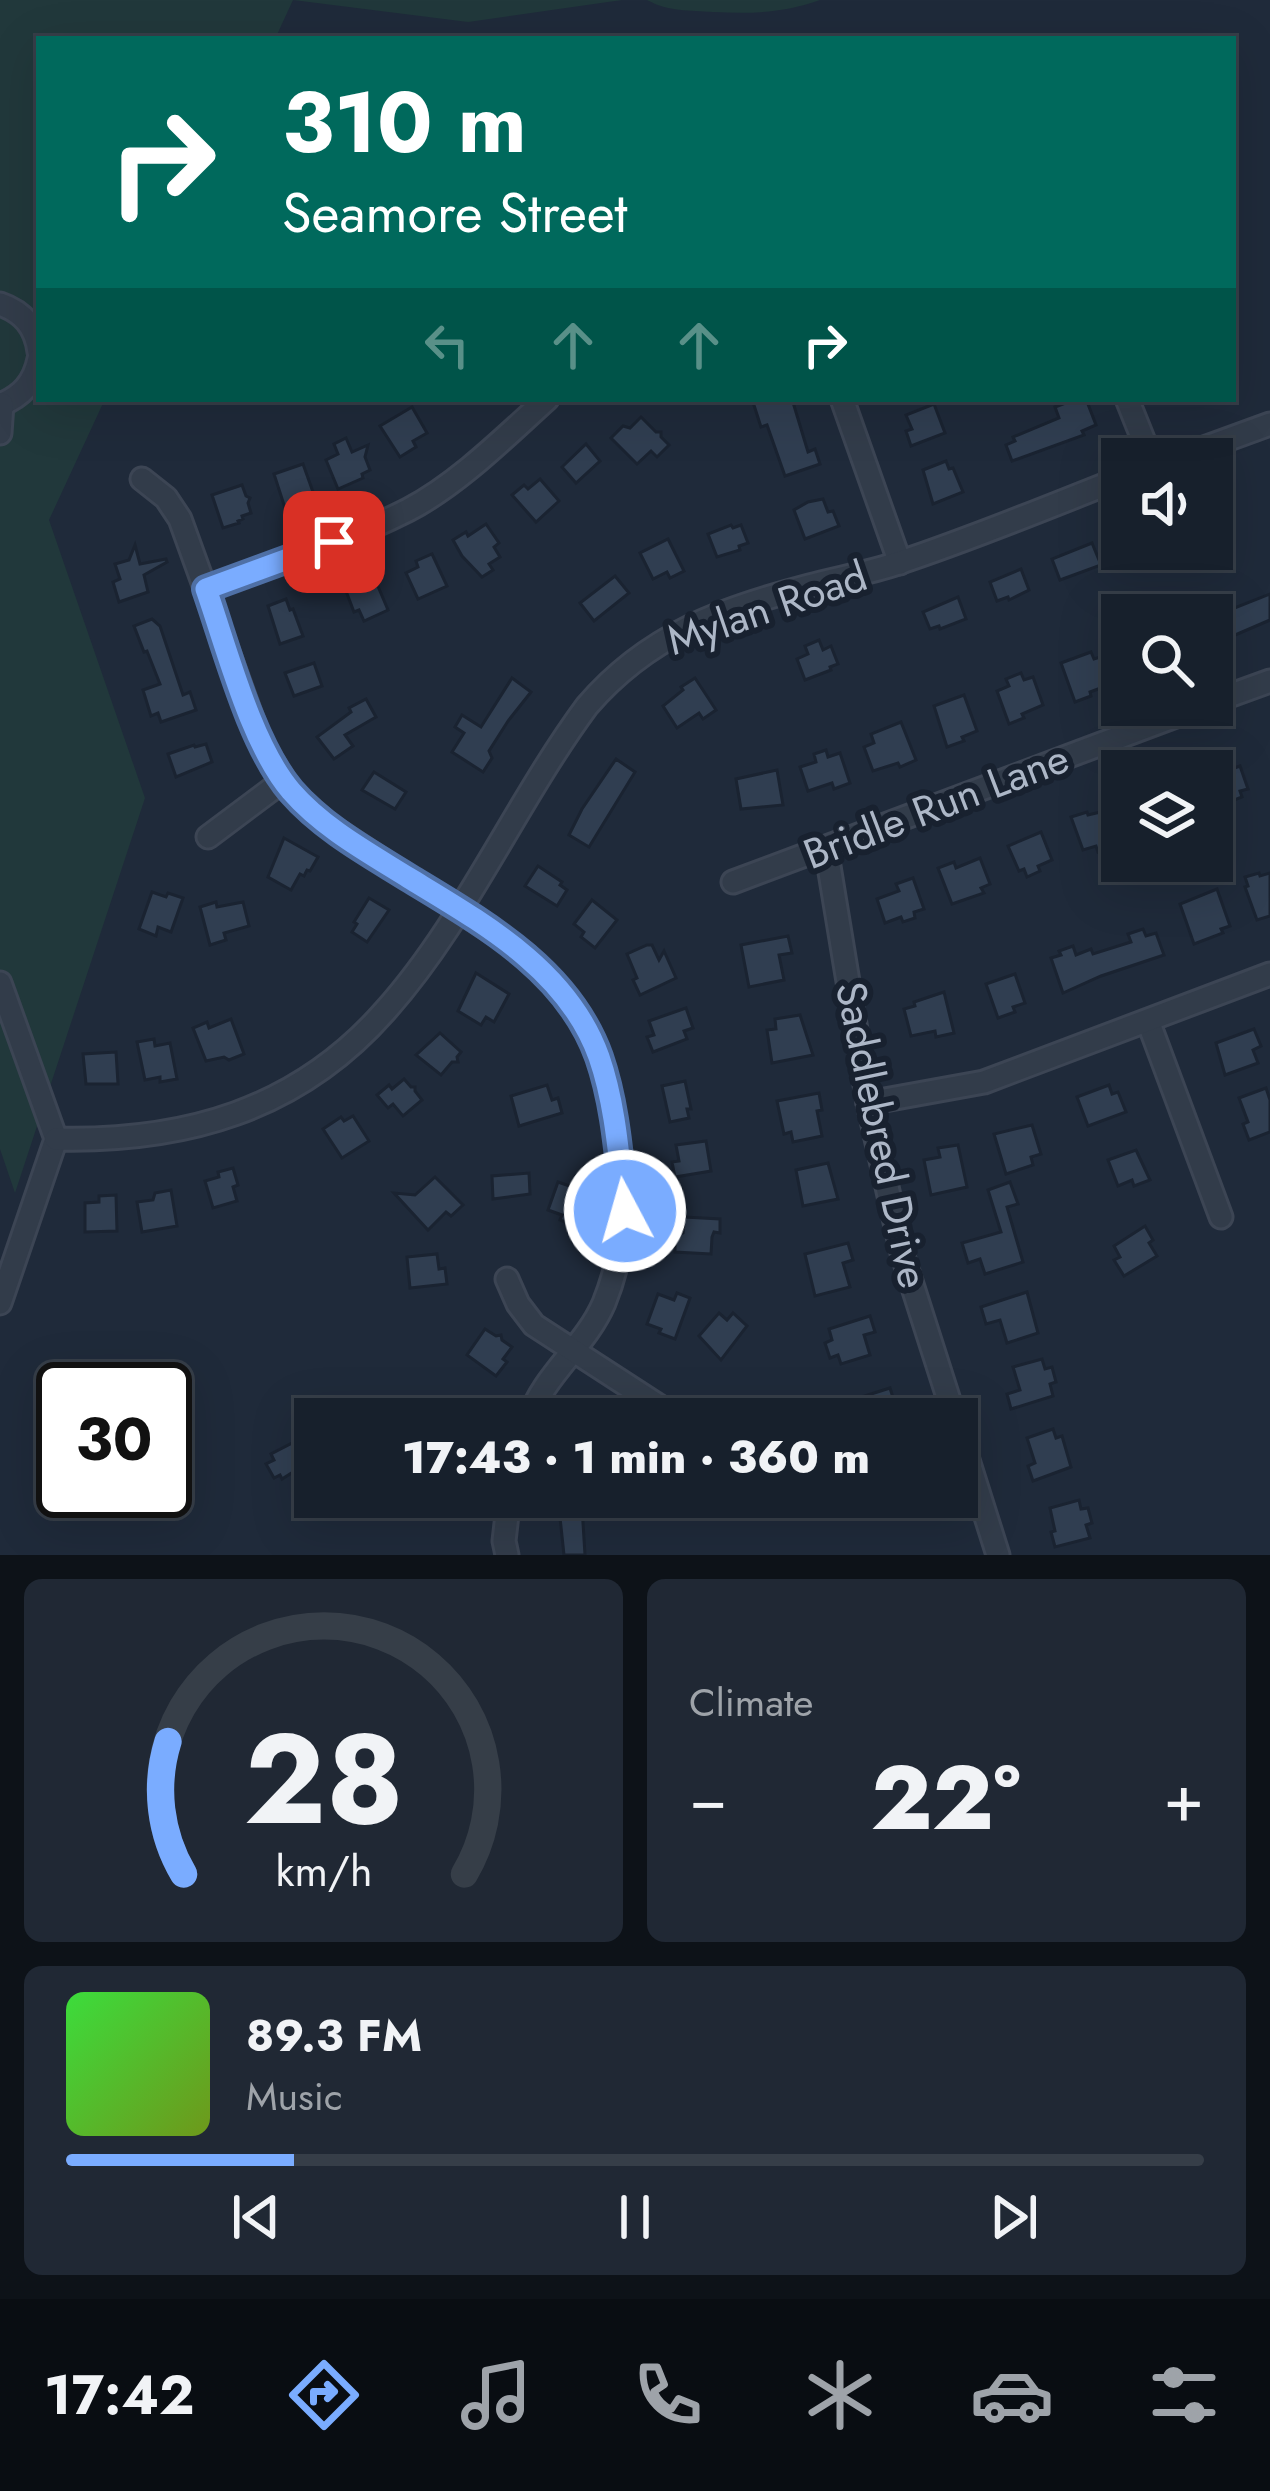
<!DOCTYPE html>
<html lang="en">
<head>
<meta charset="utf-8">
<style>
  :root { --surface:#17202c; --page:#202834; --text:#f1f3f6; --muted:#9ea3a9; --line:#363e48; --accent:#7aacff }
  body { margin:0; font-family:Jost,sans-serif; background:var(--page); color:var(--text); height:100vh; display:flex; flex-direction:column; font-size:45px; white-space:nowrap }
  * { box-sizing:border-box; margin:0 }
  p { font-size:39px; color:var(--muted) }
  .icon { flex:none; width:66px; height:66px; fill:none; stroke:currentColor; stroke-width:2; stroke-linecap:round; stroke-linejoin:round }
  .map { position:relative; height:1555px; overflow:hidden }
  .side { display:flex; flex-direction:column; gap:24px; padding:24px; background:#0d1218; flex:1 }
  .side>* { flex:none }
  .top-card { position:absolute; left:36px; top:36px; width:1200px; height:366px; border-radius:0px; box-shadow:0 12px 48px #0002,0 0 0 3px var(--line); background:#00695c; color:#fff; overflow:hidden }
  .buttons { position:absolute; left:1101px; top:438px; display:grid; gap:24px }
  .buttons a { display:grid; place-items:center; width:132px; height:132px; border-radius:0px; background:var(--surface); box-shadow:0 12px 48px #0002,0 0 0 3px var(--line); font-size:60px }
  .speed { position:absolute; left:36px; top:1362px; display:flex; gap:24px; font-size:60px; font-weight:700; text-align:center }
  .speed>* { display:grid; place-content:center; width:156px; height:156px; border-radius:50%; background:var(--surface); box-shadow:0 12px 48px #0002,0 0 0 3px var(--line); line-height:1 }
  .speed .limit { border:6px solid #111; border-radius:18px; background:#fff; color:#111 }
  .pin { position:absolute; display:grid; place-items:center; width:102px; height:102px; color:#fff; margin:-51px; border-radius:24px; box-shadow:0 6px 18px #0006 }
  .me { position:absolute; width:132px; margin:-66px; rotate:354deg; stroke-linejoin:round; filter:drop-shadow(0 0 9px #0008) }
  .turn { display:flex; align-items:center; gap:42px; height:252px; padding:0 48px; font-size:54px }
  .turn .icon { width:156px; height:156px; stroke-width:2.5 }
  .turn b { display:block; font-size:84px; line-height:102px }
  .lanes { display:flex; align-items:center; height:114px; padding:0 48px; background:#0003; justify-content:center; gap:60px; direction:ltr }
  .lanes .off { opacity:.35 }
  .big { font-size:90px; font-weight:800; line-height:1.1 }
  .side .card { flex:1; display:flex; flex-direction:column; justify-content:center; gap:18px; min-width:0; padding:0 42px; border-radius:18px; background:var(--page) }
  .side .dial { align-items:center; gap:0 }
  .dial svg { height:312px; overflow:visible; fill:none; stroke:var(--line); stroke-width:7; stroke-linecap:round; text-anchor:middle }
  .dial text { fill:var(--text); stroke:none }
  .song { display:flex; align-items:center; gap:36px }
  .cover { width:144px; height:144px; border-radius:18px; background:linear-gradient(135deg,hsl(120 70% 55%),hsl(80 70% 35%)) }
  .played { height:12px; border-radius:6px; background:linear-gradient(90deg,var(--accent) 20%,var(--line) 20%) }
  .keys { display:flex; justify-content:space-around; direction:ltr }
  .heat { display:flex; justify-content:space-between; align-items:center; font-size:66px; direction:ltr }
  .side .tiles { flex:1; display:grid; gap:24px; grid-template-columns:1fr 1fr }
  .card:last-child { grid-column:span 2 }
  .trip { position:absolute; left:294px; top:1398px; width:684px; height:120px; border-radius:0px; background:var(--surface); box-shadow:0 12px 48px #0002,0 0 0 3px var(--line); font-weight:800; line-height:120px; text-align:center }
  .tabs { display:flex; height:192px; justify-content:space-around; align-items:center; background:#090d12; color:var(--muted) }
  .tabs .icon { width:84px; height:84px }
  .tabs .selected { color:var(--accent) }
  .tabs b { font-size:54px; color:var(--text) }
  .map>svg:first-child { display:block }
  .green { fill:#21383b }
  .building { fill:#303e51; stroke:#1a2331; stroke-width:3 }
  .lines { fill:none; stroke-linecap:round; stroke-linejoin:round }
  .minor-casing { stroke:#3c4554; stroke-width:27 }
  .minor { stroke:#323c4a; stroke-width:21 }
  .route-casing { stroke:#4f70a6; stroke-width:30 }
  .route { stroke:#7aacff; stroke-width:21 }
  .labels { text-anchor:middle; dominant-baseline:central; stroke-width:12; stroke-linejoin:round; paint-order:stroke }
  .street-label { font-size:42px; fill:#adb7c7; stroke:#18212f }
</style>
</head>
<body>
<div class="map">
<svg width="1270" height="1555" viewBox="0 0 1270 1555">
  <rect width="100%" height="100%" fill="#1f2a3a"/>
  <g class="green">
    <path d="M0,0h622l-154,22 -175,-22 -18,39h-236v360h66l-56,121 96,278 -130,395 -15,-44z"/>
    <path d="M647,0h173c-36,13 -69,14 -107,12 -24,-2 -44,0 -66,-12z"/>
  </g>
  <g class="building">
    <path d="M752,399h40l16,53 7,-3 5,15 -35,12 -18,-51 -6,2z"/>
    <path d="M1076,399h10l10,26 -14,6 2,4 -72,26 -6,-16 9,-4 -2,-4 46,-19 -4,-11z"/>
    <path d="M934,404l11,29 -34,13 -5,-15 6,-2 -6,-14z"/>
    <path d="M412,407l15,26 -14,8 3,6 -16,10 -20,-31z"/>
    <path d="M641,417l15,15h5v5l8,8 -12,12 -6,-6 -14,13 -26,-26 12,-12 7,2z"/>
    <path d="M346,438l6,14 16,-7 -3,12 5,13 -8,4 1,4 -25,11 -12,-29 12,-6 -4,-10z"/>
    <path d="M586,444l14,17 -24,22 -14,-16z"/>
    <path d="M946,461l3,8 4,-1 10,24 -30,12 -10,-34z"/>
    <path d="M303,464l10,28 -14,5 2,6 -16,5 -11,-34z"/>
    <path d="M540,479l19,22 -23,21 -24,-27 12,-10 4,4z"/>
    <path d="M242,485l4,11 4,2 -2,5 3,10 -9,3 1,3 -5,2 1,2 -16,5 -11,-33z"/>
    <path d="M823,499l5,13 5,-1 6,15 -34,13 -11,-29 14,-8z"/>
    <path d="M486,524l13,19 -5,4 6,10 -11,7 4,6 -11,7 -20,-21 -9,-16 13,-8 2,4z"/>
    <path d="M731,525l2,3 8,-3 7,18 -9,3 1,4 -23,7 -9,-23z"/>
    <path d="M668,539l16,32 -14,7 -3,-6 -14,7 -13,-26z"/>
    <path d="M1092,543l9,22 -41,15 -8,-21z"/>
    <path d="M135,545l5,19 26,-5 1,3 -23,13 4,17 -29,10 -6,-20 7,-3 -5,-15 14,-4z"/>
    <path d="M432,554l15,32 -29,13 -12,-26 12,-6 -2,-6z"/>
    <path d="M1021,569l8,21 -20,10 -1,-3 -11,4 -7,-19z"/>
    <path d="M615,576l14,17 -35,28 -14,-18z"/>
    <path d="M377,584l11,26 -24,11 -5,-11 -5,2 -8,-21 14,-5 2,4z"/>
    <path d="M1270,594v26l-58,25v-38l12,-5 3,9z"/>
    <path d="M958,597l8,22 -26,10 -1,-3 -9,3 -7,-17z"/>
    <path d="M286,599l4,11 3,-1 10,27 -23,8 -12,-38z"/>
    <path d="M152,619l8,7 23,69 7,-3 6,18 -35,12 -3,-9 -7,3 -8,-26 17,-6 -13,-33 -3,1 -10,-26z"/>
    <path d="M819,640l4,10 8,-4 7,18 -8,3 1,3 -26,10 -8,-21 11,-5 -3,-8z"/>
    <path d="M1091,652l3,7 10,-3 10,27 -24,9 1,4 -16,6 -14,-39z"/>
    <path d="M314,663l8,23 -28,10 -9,-23z"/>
    <path d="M1021,673l3,7 9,-3 10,28 -21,9 2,4 -15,6 -12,-33 12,-5 -3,-7z"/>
    <path d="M512,678l19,14 -23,29 -19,30 3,7 -9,14 -31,-20 12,-19 -9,-6 7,-12 19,12z"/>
    <path d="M695,678l21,32 -13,9 -4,-6 -22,15 -14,-22 20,-16 -2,-3z"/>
    <path d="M964,695l13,36 -15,6 2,4 -17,6 -13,-41z"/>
    <path d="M366,699l10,18 -31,18 8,11 -19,13 -17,-22 34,-25 -2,-4z"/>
    <path d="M901,722l15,38 -16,7 -2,-4 -25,8 -9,-24 10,-4 -3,-9z"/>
    <path d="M206,744l6,18 -36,15 -8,-23 26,-9 1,2z"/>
    <path d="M826,750l2,7 12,-4 10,30 -16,6 -2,-6 -24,8 -8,-24 16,-5 -2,-8z"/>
    <path d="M616,759l19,13 -46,75 -20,-12 13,-26z"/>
    <path d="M1240,766l8,23 -8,2 2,6 -15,6 -2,-5 -13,4v-26z"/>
    <path d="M777,770l6,35 -42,4 -5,-30z"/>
    <path d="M374,772l32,20 -11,17 -33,-19z"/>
    <path d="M1109,810l10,27 -9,3 3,7 -15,5 -2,-6 -13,4 -12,-33 16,-5 1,3z"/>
    <path d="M1041,832l11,28 -14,6 2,5 -13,6 -3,-8 -5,2 -11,-25z"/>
    <path d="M284,838l34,19 -8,14 -3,-1 -3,6 -4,-2 -9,16 -23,-13z"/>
    <path d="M980,858l10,26 -9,4 3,5 -32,11 -14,-36 16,-6 2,6z"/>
    <path d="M538,866l24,16 -2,3 7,5 -10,16 -32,-20z"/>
    <path d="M1259,873l1,3 10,-3v43l-13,4 -12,-33 3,-1 -3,-9z"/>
    <path d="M913,878l11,31 -10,3 1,6 -12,4 -2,-5 -16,6 -8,-24 22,-8 -3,-7z"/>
    <path d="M1217,889l13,37 -9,3 2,4 -29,11 -14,-40z"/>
    <path d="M152,892l14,5 2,-4 15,5 -12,34 -13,-5 -2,9 -17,-7z"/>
    <path d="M369,898l20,12 -22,32 -15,-10 5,-8 -3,-2z"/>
    <path d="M592,900l25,20 -22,28 -14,-11 3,-5 -10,-8z"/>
    <path d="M216,902l1,5 26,-5 6,24 -25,7 2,7 -16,5 -10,-38z"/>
    <path d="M1143,929l3,7 10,-3 8,22 -63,21 -38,17 -12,-35 10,-3 -2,-4 14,-5 3,9 15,-6 2,5 38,-12 -3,-8z"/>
    <path d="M788,936l4,17 -13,2 5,25 -35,7 -8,-42z"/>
    <path d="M647,945h5l7,15 5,-9 12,27 -36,17 -7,-15 4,-2 -10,-24z"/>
    <path d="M476,973l33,21 -15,28 -8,-5 -5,8 -23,-14z"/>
    <path d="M1015,974l10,29 -12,4 2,5 -17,6 -12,-34z"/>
    <path d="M944,992l10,41 -18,4 -1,-6 -24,5 -7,-27 11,-3 -1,-4z"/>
    <path d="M686,1008l7,20 -9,3 3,8 -34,13 -6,-15 7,-2 -5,-14z"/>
    <path d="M800,1015l13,40 -41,8 -5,-33 9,-1 -1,-10z"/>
    <path d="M231,1019l13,35 -15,6 -5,-3 -18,4 -13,-33 14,-6 2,6z"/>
    <path d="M1254,1029l7,17 -8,4 5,13 -33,12 -9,-32z"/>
    <path d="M440,1033l21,19 -4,5 1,5h-6l-11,13 -25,-20z"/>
    <path d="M154,1039l1,7 15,-3 7,36 -17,3v-5l-15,3 -8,-38z"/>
    <path d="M116,1052l2,32h-32l-3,-30z"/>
    <path d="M404,1079l7,8h4v4l7,9 -19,16 -10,-12 -5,4 -11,-13 12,-10 3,4z"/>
    <path d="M685,1081l6,28h-4l2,9 -19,4 -8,-36z"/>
    <path d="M547,1085l5,15 6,-2 4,15 -43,13 -8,-30z"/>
    <path d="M1109,1085l3,9 6,-2 8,20 -38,14 -11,-29z"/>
    <path d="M1266,1088l4,12v32l-21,8 -6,-16 5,-2 -9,-24z"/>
    <path d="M819,1093l3,17 -5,1 5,25 -29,6 -2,-10 -7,2 -7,-33z"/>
    <path d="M353,1116l16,25 -27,17 -19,-29 18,-12 3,4z"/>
    <path d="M1032,1125l9,29 -10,3 2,8 -27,9 -12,-40z"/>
    <path d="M706,1141l5,30 -36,6 -3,-15 7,-1 -3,-16z"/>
    <path d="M958,1145l9,42 -36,8 -7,-35 16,-3 -2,-9z"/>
    <path d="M1136,1150l14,30 -16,6 -2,-6 -14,6 -10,-26z"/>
    <path d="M828,1163l10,36 -35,7 -7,-36z"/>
    <path d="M233,1168l5,17 -5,2 4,14 -24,7 -8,-27 14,-4 -1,-5z"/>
    <path d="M529,1173l1,21 -37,5 -1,-23z"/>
    <path d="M435,1177l28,28 -12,11 -5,-4 -18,18 -34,-37 21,2z"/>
    <path d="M558,1182l29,10 -12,34 -15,-6 2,-5 -14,-5z"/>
    <path d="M1010,1182l8,22 -11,3 16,55 -38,12 -5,-15 -12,4 -6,-20 39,-11 -13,-42z"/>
    <path d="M171,1190l6,36 -35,6 -5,-30 16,-2 2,-7z"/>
    <path d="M116,1195l1,36 -32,1v-29l14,-1v-6z"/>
    <path d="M684,1217l36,2v14l-6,-1 -2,5 -1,17 -36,-2v-16l8,-3z"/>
    <path d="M1145,1226l8,14 -4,3 8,13 -33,20 -10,-16 6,-3 -6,-11z"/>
    <path d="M848,1243l5,17 -10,3 7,24 -35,9 -10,-42z"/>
    <path d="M437,1254l2,15 6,-1 2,16 -37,4 -3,-31z"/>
    <path d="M1027,1292l11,41 -31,10 -7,-23 -14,4 -5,-17z"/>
    <path d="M677,1293l13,5 -15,41 -16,-6 2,-4 -14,-5 11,-30 16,6z"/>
    <path d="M719,1313l8,7 6,-7 14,13 -26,34 -22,-24z"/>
    <path d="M870,1316l5,16 -11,3 6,20 -29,9 -3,-9 -8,3 -5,-15 7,-3 -3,-11z"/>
    <path d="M485,1329l11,7 5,-1 1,5 10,7 -9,12 4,3 -11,14 -29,-21z"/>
    <path d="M1042,1359l3,10 7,-2 4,15 -6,2 3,12 -42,13 -4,-15 13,-4 -7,-23z"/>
    <path d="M890,1388l5,16 -12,3 4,12h-32l-6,-18z"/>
    <path d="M1053,1429l3,9 6,-2 9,31 -38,14 -5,-15 7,-3 -8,-25z"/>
    <path d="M300,1439l4,8 11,-6v17l-33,21 -2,-4 -6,3 -8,-14 8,-4 -3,-6z"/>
    <path d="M1079,1500l2,9 7,-1 4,15 -6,2 4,13 -35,9 -4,-15 4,-1 -5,-23z"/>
    <path d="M582,1507l3,48h-21l-5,-47z"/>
  </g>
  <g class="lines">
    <defs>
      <g id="minor">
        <path d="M0,304c23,8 36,23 39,48"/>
        <path d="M842,399l58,164"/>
        <path d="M1127,399l24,60"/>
        <path d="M0,405c22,-9 34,-22 39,-46"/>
        <path d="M0,433l2,-29"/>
        <path d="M1174,459l96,-35"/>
        <path d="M142,479l24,19 14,21 81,224 30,48 38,34 195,128c31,29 61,64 75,105 12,36 27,117 25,155 -1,29 -9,63 -20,90 -19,44 -60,71 -75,116"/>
        <path d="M206,589c67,-24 137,-46 202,-79 50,-26 97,-73 139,-111"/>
        <path d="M1212,702l58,-21"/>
        <path d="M208,837l76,-57"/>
        <path d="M826,848l42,255 34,150 53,166"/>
        <path d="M733,882l472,-177"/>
        <path d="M0,983l56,156 -56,164"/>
        <path d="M1148,1021l73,196"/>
        <path d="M868,1103l116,-21 286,-108"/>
        <path d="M56,1139c128,3 241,-28 329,-128 79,-88 131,-209 202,-305 61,-71 134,-97 222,-120 30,-8 60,-13 89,-23 76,-25 150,-56 224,-85"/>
        <path d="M507,1279l11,25 16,21 128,83"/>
        <path d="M957,1425l41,130"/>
        <path d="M507,1555l-3,-14 5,-44"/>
      </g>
    </defs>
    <use href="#minor" class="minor-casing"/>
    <use href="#minor" class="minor"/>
  </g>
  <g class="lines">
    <defs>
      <path id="route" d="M334,542l-128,47c21,60 45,155 85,202 32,37 78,62 118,87 74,45 159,92 190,179 17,49 20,103 26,154"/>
    </defs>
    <use href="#route" class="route-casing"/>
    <use href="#route" class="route"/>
  </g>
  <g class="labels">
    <g class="street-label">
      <text transform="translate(767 608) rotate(-19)">Mylan Road</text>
      <text transform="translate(936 806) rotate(-21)">Bridle Run Lane</text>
      <text transform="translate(882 1135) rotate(78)">Saddlebred Drive</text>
    </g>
  </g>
</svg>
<div class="buttons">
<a><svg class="icon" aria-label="sound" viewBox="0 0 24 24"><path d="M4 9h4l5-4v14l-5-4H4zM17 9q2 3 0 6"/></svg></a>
<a><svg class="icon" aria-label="search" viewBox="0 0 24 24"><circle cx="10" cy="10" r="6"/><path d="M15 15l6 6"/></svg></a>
<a><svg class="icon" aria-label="layers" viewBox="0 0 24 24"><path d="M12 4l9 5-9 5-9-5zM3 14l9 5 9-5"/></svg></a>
</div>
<div class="speed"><div class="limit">30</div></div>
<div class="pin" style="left:334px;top:542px;background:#d93025"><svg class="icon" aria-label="arrive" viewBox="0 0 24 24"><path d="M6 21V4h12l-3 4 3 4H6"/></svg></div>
<svg class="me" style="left:625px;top:1211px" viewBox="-20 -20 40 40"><circle r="17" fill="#7aacff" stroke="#fff" stroke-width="3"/><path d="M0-11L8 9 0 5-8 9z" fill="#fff"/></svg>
<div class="trip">17:43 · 1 min · 360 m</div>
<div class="top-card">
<div class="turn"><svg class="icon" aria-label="right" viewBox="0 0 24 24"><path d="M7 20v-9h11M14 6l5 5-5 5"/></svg><div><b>310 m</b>Seamore Street</div></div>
<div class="lanes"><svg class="icon off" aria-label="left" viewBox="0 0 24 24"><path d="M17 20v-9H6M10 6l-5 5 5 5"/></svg><svg class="icon off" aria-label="ahead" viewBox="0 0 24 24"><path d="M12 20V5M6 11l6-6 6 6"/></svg><svg class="icon off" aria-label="ahead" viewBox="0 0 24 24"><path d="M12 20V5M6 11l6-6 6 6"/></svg><svg class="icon" aria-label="right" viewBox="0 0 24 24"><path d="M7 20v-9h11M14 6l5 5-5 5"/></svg></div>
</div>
</div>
<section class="side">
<div class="tiles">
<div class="card dial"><svg viewBox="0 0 100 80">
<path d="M14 69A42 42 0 1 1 86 69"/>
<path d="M14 69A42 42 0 0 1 10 35" stroke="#7aacff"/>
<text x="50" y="56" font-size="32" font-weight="700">28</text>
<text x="50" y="72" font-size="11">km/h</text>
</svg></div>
<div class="card"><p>Climate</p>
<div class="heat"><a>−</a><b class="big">22°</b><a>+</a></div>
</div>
<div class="card">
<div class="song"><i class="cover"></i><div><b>89.3 FM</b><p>Music</p></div></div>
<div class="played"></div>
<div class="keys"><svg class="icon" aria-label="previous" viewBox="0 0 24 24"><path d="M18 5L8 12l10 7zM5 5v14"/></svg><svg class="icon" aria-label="pause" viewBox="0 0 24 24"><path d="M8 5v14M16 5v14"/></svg><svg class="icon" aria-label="next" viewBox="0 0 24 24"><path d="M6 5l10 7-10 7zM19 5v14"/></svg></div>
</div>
</div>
</section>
<nav class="tabs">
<b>17:42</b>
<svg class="icon selected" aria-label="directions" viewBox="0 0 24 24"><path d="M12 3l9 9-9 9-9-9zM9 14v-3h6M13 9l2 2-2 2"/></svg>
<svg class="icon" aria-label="music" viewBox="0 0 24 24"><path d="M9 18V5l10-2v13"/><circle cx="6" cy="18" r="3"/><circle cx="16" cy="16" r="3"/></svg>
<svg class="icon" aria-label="phone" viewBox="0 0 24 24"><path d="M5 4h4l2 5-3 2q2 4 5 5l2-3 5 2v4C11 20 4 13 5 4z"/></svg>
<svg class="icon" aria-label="climate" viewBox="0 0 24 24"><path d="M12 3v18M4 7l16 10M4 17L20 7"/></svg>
<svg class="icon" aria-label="car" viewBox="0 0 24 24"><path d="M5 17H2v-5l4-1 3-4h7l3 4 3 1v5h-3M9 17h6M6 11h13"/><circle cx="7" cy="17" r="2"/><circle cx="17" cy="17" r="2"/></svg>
<svg class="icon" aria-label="filters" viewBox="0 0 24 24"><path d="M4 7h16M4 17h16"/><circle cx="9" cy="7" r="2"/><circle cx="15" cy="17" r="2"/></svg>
</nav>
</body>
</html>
